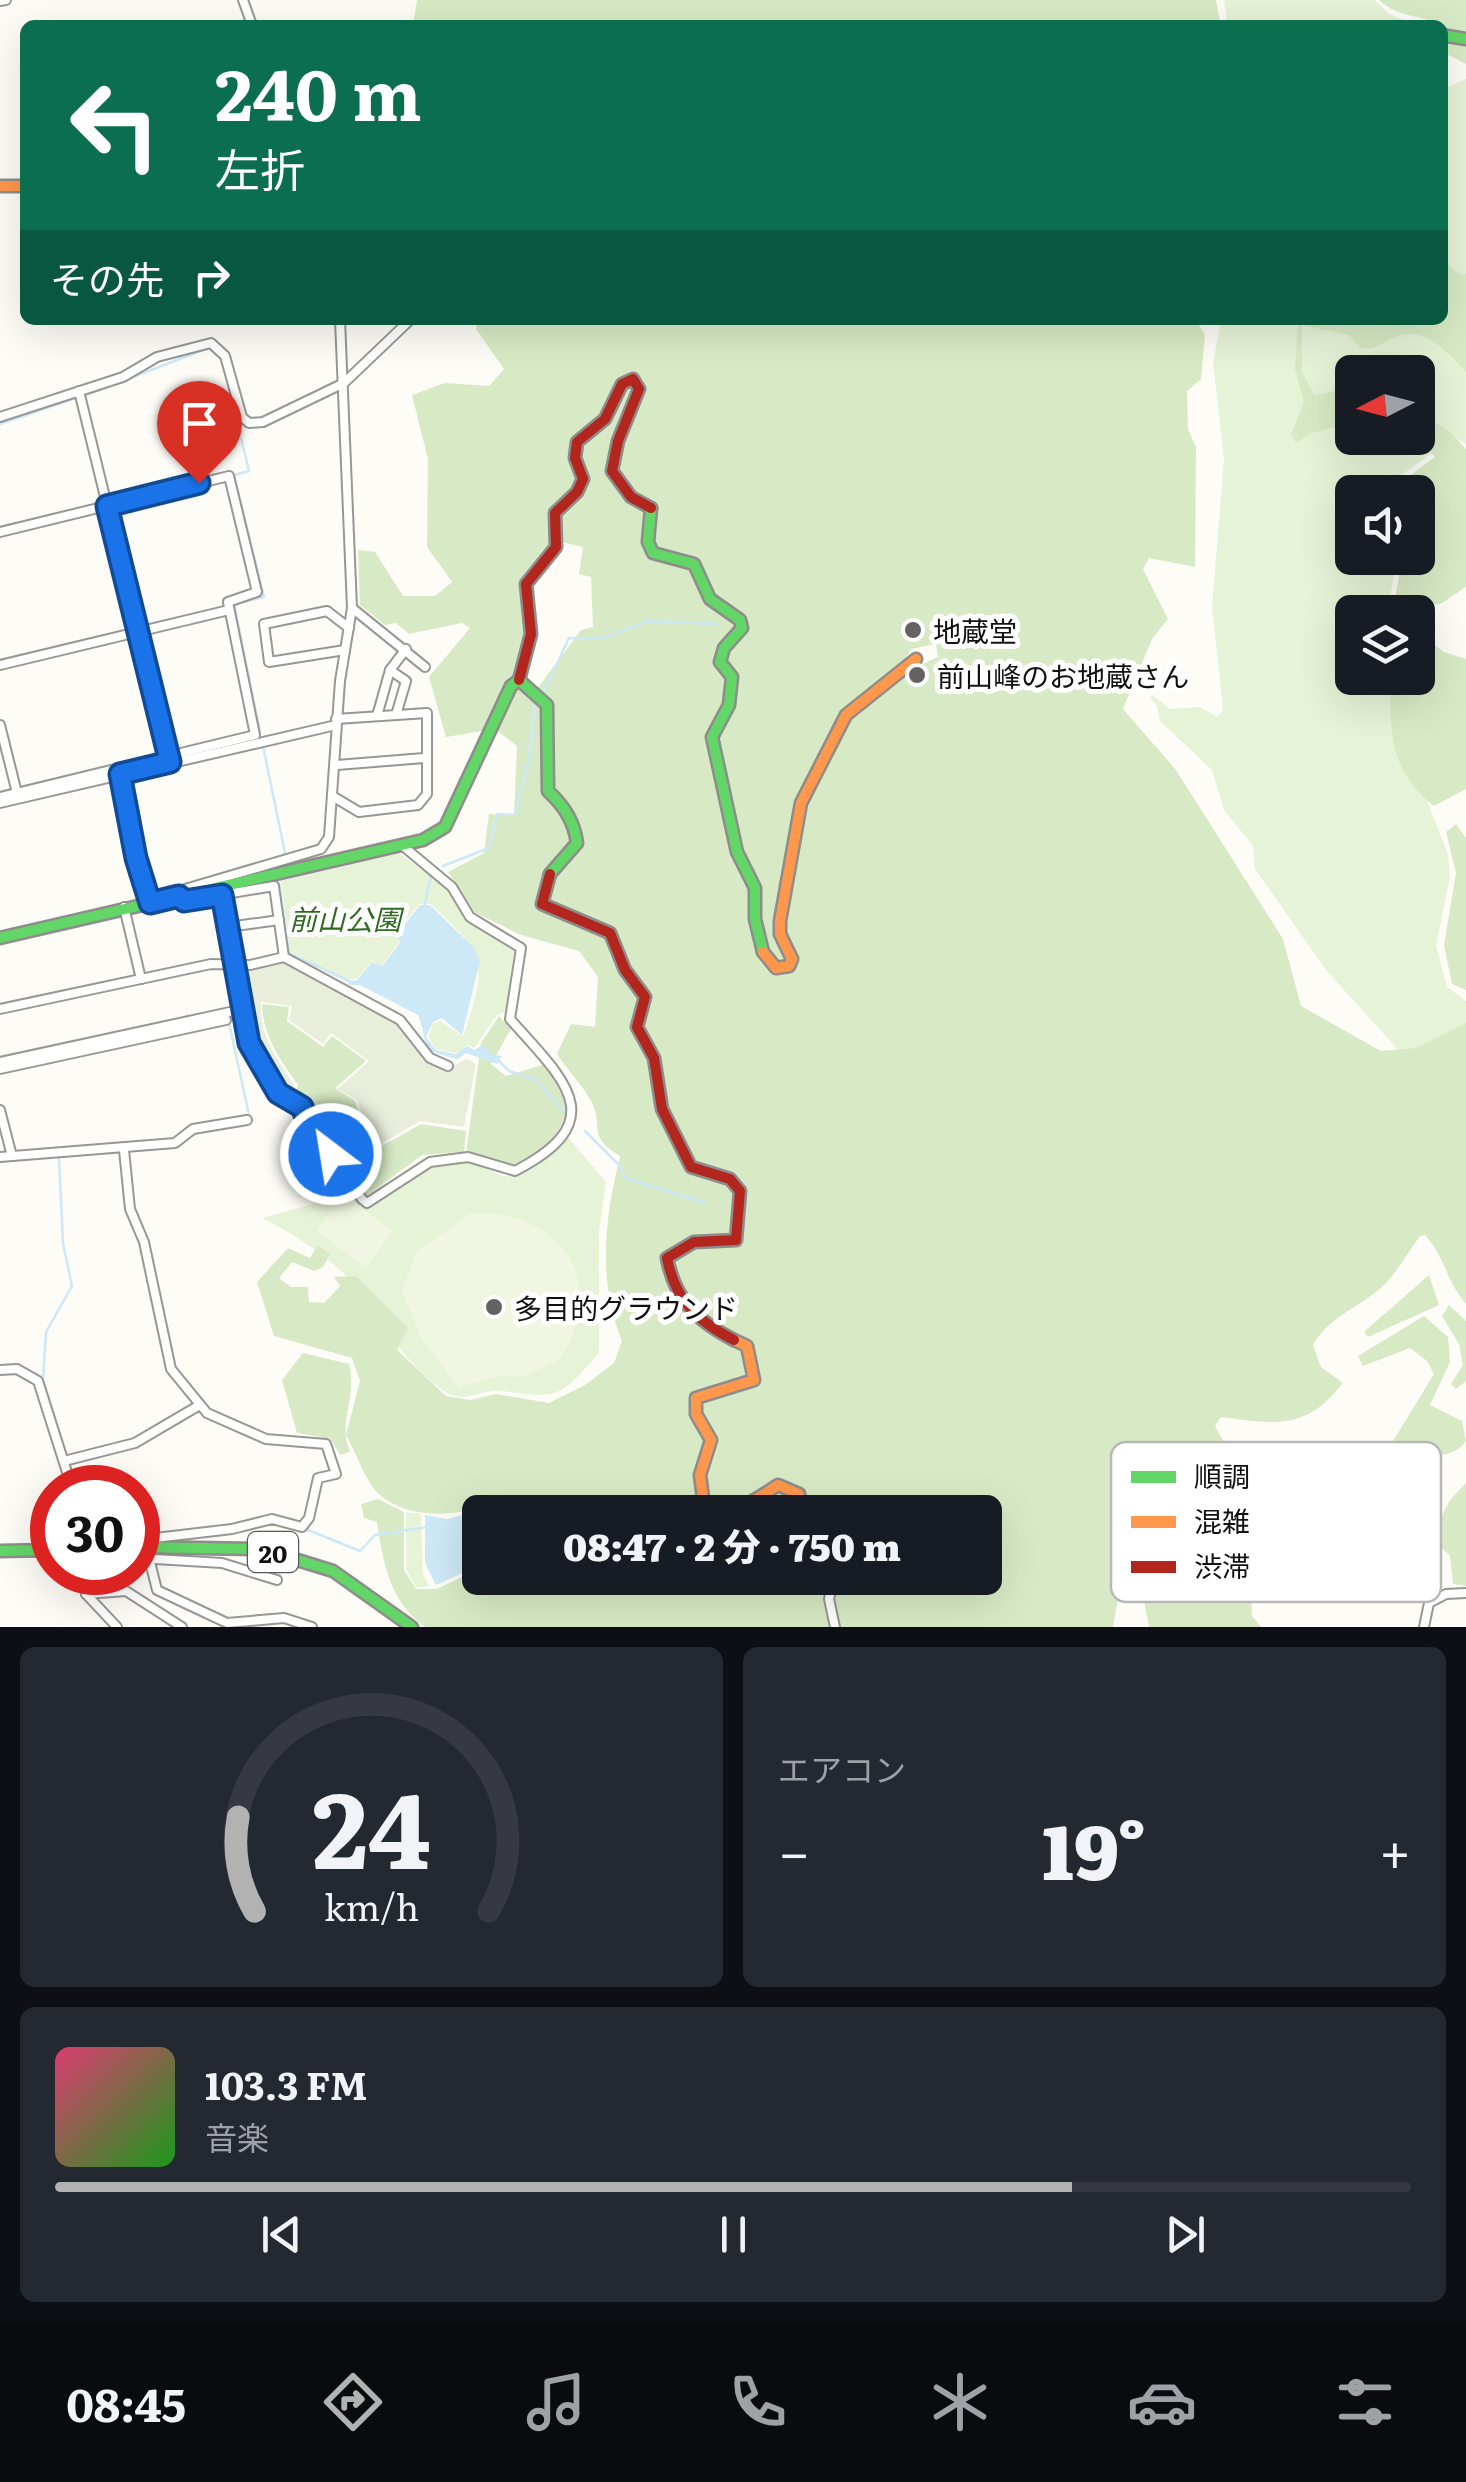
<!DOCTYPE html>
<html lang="ja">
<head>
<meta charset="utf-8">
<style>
  :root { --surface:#171b24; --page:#242831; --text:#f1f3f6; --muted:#9ea1a6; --line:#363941; --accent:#b2b2b3 }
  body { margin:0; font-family:Literata,"Noto Sans JP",serif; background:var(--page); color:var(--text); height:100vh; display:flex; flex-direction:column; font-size:38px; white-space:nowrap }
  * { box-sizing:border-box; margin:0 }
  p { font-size:32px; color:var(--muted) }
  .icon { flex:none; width:55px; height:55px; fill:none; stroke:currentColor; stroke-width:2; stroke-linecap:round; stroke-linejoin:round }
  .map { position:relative; height:1627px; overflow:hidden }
  .drawer { display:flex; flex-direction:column; gap:20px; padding:20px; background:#0d0f14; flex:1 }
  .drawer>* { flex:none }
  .guide { position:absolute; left:20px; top:20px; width:1428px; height:305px; border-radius:15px; box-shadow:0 10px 40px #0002; background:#0b6e4f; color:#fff; overflow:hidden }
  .needle { width:65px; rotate:264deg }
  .fabs { position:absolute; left:1335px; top:355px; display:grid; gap:20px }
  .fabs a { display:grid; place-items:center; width:100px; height:100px; border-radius:15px; background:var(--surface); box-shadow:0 10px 40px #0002; font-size:50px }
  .speed { position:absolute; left:30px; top:1465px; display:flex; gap:20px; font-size:50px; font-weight:700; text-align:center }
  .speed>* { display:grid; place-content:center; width:130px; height:130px; border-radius:50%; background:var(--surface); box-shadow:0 10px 40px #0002; line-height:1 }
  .speed .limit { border:15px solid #d22; background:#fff; color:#111 }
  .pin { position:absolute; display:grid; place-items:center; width:85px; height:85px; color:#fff; margin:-102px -42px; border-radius:50% 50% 50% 0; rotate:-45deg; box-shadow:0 0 10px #0007 }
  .pin .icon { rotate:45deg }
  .me { position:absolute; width:110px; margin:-55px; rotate:329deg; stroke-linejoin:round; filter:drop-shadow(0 0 8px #0008) }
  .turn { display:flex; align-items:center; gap:35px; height:210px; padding:0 30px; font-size:45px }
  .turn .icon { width:130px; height:130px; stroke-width:2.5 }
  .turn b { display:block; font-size:70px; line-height:85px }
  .then { display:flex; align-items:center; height:95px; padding:0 30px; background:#0003; gap:20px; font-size:38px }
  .big { font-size:75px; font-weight:800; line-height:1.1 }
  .drawer .tile { flex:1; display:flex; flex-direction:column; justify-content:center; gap:15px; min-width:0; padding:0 35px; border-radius:15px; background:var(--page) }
  .drawer .dial { align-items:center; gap:0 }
  .dial svg { height:260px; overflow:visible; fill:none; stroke:var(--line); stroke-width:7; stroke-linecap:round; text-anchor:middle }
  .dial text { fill:var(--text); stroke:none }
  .song { display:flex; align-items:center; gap:30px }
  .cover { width:120px; height:120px; border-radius:15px; background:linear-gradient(135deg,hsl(340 70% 55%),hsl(120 70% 35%)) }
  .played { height:10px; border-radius:5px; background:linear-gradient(90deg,var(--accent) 75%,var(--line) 75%) }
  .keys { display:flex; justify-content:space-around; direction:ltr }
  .heat { display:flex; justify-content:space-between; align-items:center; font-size:55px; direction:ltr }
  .drawer .tiles { flex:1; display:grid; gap:20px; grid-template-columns:1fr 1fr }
  .tile:last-child { grid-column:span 2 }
  .trip { position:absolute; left:462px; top:1495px; width:540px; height:100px; border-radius:15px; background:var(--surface); box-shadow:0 10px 40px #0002; font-weight:800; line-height:100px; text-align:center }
  .dock { display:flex; height:160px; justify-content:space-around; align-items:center; background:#090b0e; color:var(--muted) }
  .dock .icon { width:70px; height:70px }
  .dock .active { color:var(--accent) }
  .dock b { font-size:45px; color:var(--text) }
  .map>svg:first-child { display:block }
  .green { fill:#e7f3d7; fill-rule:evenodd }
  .forest { fill:#d8eac5; fill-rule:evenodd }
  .cemetery { fill:#e9eedb }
  .pitch { fill:#f0f6e1 }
  .water { fill:#cde8f7 }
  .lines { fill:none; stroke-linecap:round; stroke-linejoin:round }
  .stream { stroke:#cde8f7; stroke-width:2.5 }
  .street-casing { stroke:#979795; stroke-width:12 }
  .fast-casing { stroke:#8e8d8b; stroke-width:15 }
  .slow-casing { stroke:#8e8d8b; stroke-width:15 }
  .jam-casing { stroke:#8e8d8b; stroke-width:15 }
  .street { stroke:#fffffe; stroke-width:8 }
  .fast { stroke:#63d668; stroke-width:10 }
  .slow { stroke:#ff974d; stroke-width:10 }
  .jam { stroke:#b3261e; stroke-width:10 }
  .route-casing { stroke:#114b97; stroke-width:25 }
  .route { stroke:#1a73e8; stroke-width:18 }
  .poi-dot { fill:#646362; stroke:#fff; stroke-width:4 }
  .labels { text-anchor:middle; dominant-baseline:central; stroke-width:10; stroke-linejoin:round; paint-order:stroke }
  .shield { fill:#fff; stroke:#585858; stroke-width:2.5 }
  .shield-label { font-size:25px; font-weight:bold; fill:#111 }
  .poi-label { font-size:28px; fill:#111; stroke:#fff; text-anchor:start }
  .park-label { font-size:28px; font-style:italic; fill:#2f6b1f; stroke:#fff }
  .key { fill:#fff; stroke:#b8b8b8; stroke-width:2.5 }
  .key-label { font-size:28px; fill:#111 }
</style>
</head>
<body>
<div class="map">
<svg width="1466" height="1627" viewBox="0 0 1466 1627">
  <rect width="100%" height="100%" fill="#fdfcf7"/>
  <g class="green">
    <path d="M1224,0h151l14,14 27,11h-189z"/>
    <path d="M1466,79v365l-11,-7 -55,39 -7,16h-41v66h39l4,13 -8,41h-35v66h39l17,74 40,102 2,23 -14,68 11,42 19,14v33l-55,30 -85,-94 -71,-101 -2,-23 -29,-36 -12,-40 -52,-49 -4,-17 -6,-6 3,-3 17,14 30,-2 18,10 5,-7 -11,-103 12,-148 -11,-96 8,-43h221l1,-231zM1352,372h66v66h-66z"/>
    <path d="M399,853l49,36 22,33 44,27 -9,63 -8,3 -23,33 -6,-3 -12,8 -20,-4 -8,-12 5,-13 7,-3 23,15c26,-75 22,-80 -32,-132h-12l-24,30 4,9 -18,23 -9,-5 -15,18 -11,1 -56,-29 -9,-70z"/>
    <path d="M566,1135l40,47 -7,50v121c-40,45 -39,46 -97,38 -18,-2 -35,11 -53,3 -14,-7 -41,-34 -50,-47 -4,-7 -4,-15 -9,-22 -30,-44 -80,-84 -128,-107l91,-25 9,12 7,1c28,-22 61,-47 98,-45 14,0 23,12 36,15 24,4 53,-23 63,-41z"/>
    <path d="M406,1512l15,2 2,59 6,14h-13l-10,-18z"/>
  </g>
  <g class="forest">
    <path d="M417,0h799l5,25h-808z"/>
    <path d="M1379,0h87v64l-23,-12v-11l5,1 2,-10c-20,-19 -51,-12 -71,-32z"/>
    <path d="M1443,260l18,15 5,-1v98c-15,-16 -40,-46 -68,-36 -15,5 -22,15 -38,12l-11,-13 -47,-10v46l12,24 38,-7v35l-41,10 -15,10 -5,-9 13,-32 -9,-32 3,-50h144z"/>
    <path d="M478,320h717l10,14 -4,45 -14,12 1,38 8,18 -1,120 -46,-9 -6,11 25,50 -16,20 -29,70 53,61 107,169 18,67 80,45 35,-3 50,-25v281c-21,-24 -20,-46 -41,-69l-5,1c-11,15 -21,33 -34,47 -21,22 -61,35 -73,63l8,21 22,16c-37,48 -68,41 -122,34l-6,9c25,45 33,62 18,114l17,15 2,61 9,11h-112l-5,-26 8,-71 -22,-1 -17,98h-688c-36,-26 -42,-65 -48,-105l-13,-4 -3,-14 17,-5 26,13v58l12,19h21l43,-21v10h505v-66h-498l-7,-5c-31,10 -71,11 -99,-11 -15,-12 -25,-44 -35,-61l14,-54 -8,-23 -78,-22 -17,-54 31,-34 22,10 8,-13 12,9 -7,13 -9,4 -22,-9 -13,16 12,9h17l1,15 15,1 16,-17 -6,-9 22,-1 52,52 -11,22 49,46 24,4 26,-6 53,9 36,-18 29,-22 8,-22c-25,-61 -17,-123 -2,-185 -35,-21 -15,-30 -29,-55 -9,-17 -24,-31 -34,-47l14,-30 24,3 3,-50 -19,-26 -58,-16 -47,-23 -26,-40 36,-19 5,-39 25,2 3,-70 -22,-17 -49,8 -17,-60 41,-49 -8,-5 -53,11 -13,-11 -11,2 -25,-20 -2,-55 17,2 28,44h32l17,-14 -25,-35 1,-88 -16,-64 33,-12 44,3 15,-17 -28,-40zM557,541l26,6 -4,27 12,3 2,50 -12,3 -47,63 -20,-13 14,-45 -1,-61zM936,644l2,13 -28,12 -7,-5 8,-15z"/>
    <path d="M1418,411l32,21 16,17v138l-24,16 -18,4 -6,11v-6h-25l7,-42 -3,-12h21v-66h-18l4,-12 31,-23 -17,-21z"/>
    <path d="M1418,633l26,19 22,7v130l-32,17c-46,-37 -43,-73 -44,-128h28z"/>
    <path d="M1456,824l10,14v152l-14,-6 -8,-39 12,-72 -10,-41z"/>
    <path d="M262,1004l27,3 -2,14 36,26 9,-11 34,25 -31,27 20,13 18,50 48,-27 45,7 -2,21 -42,3 -57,42 -29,-50 -18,-13 -10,-32 -15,-4 5,-13c-18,-26 -35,-48 -36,-81z"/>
    <path d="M499,1016l12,13 -20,35 15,12 39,-12 23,32c-1,37 -26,59 -59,70l-43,-13 15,-110z"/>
    <path d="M1429,1275l10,30 -71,32 -4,-5z"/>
    <path d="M1449,1305l17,16v60l-10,8 -5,-5 12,-19 -4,-21 -17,-28z"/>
    <path d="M1424,1316l24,21 2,25 -20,43 32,16 4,20c-18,25 -52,10 -79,10l47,-77 -7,-13 -17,-13 -47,18 -5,-10z"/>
    <path d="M303,1353l46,11c9,34 -12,57 1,88l-10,3 -9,-16 -34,-6 -15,-53z"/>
    <path d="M1352,1440l23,25 44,6 3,13c-32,25 -59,8 -94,-5l7,-24z"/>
    <path d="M1466,1483v103l-13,-2 -3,-28 -19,-19 19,-37z"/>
  </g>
  <path class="cemetery" d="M281,960l120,65 28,37 21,6 16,-9 10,5 -12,63 -44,-6 -46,27 -17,-48 -19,-11 31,-28 -38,-28 -8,11 -34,-24 3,-14 -31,-4c-2,34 16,57 34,84l-5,11c-29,-32 -60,-84 -40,-127l9,-7z"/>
  <g class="pitch">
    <path d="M348,1198l45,33 -27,37 -49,-37 23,-32z"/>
    <path d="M472,1213c89,-3 140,70 87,147l-35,17 -27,-1 -38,12 -38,-50 -19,-48 15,-39z"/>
  </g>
  <g class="water">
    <path d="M420,905h10l44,43 6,13 -18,74 -20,-17 -9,4 -7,15 10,13 20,4 11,-8 7,4 9,-5 11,10 8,1 -5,8 -31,-11 -8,6c-44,-10 -27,-12 -40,-44l-58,-30h-11l-1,-4 9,-1 15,-18 10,4 18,-23 -4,-8z"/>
    <path d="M475,1512h7l-2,53 -44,20 -11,-22v-48l22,4z"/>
  </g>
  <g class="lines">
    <g class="stream">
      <path d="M84,396l124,-48 14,10 27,113 -15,4 30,122 -30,7 26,128"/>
      <path d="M0,424l76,-26"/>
      <path d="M544,691l25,-53 31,1 48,-18 70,3"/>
      <path d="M263,746l22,107"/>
      <path d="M443,866l46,-18 8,-34 18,1 13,-51 8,-67"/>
      <path d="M279,883l10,70 62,29"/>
      <path d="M424,908l7,-33"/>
      <path d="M229,1023l20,92"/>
      <path d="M498,1060l11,11 27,9 29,32"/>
      <path d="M585,1131l35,35 5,12 81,25"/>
      <path d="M59,1158l4,85 9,43 -26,46 -3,48 34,108"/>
      <path d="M218,1527l53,-11"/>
      <path d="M308,1530l52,21 15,-16 53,-8"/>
    </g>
    <defs>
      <g id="street">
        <path d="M243,0l9,25"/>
        <path d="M0,1l6,-1"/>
        <path d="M79,391l91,371"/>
        <path d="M0,417l123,-40 34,-20 54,-14 14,13 17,61 7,6 14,-1 81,-39 66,-63"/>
        <path d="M0,532l229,-56 28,116 -29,10 27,133 -255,62"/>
        <path d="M352,608l73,59"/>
        <path d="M345,650l-76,12 -5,-38 63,-13 22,17"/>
        <path d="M0,665l229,-55"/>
        <path d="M390,670l16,11 -10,34"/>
        <path d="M377,716l13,-46 16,-21"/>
        <path d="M0,725l17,68"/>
        <path d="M337,765l87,-7"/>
        <path d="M121,774l15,84 14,45"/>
        <path d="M334,797l25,15 59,-7 9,-11v-81l-91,6"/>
        <path d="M0,803l336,-78"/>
        <path d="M222,895l27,148 28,50 25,14 12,31 17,16 31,45 5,4 63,-41 38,-5 47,14c99,-51 48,-92 -5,-152l11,-71 -51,-31 -18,-30 -49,-41"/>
        <path d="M179,896l6,-7 136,-40 8,-12 11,-156 12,-73 -12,-288"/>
        <path d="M179,896l5,5 90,-15 10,71"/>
        <path d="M124,907l17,72"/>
        <path d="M228,927l51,-7"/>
        <path d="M0,1009l211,-45 39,1 34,-8 116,63 30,38 18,8"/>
        <path d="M0,1062l230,-50"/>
        <path d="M0,1069l226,-49"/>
        <path d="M0,1110l12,46"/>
        <path d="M124,1150l6,59 14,33 27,127 36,44 59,26 60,5 10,30 -18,4 -9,40 -7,9 -30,-8 -40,10 -94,11"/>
        <path d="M0,1157l175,-14 18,-14 54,-9"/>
        <path d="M0,1370l17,-1 21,12 34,107"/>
        <path d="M64,1461l71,-18 63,-37"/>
        <path d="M138,1558l84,5 55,17"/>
        <path d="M149,1558l8,32 70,33 57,-5 28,9"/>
        <path d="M86,1572v22l31,33"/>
        <path d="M834,1578l-5,21 6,28"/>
        <path d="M86,1594l40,-3 56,36"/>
        <path d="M1424,1627l5,-24 17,-9 20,-1"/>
      </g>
      <g id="fast">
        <path d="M1442,35l24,4"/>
        <path d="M651,508l-3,34 5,11 41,11 16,35 30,21 2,8 -18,20 -4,14 12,15 -3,28 -17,32 25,115 18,36v31l8,33"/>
        <path d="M0,938l423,-98 22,-13 66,-141 8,-6 28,25 1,86c16,15 26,30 29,52l-27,31"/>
        <path d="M138,1547l124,2 71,22 79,56"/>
        <path d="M0,1551l52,-1"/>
      </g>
      <g id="slow">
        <path d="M0,186h25"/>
        <path d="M763,952l13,16 13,-2 3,-7 -12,-25v-13l21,-118 45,-88 70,-56"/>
        <path d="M734,1340l13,6 7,34 -58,18v16l15,26 -11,35 3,23c23,26 53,1 75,-13l21,9 3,18"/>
      </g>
      <g id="jam">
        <path d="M519,680l12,-46 -5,-50 30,-37 -1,-34 22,-21 6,-13 -8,-21 2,-16 28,-23 17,-35 11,-5 6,10 -21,52 -6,30 19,26 20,11"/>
        <path d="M550,874l-8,30 68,29 15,37 20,27 -8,30 17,31 8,51 29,58 39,12 10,12 -4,49 -42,2 -27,16c8,42 30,63 67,82"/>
      </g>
    </defs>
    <use href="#street" class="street-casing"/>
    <use href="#fast" class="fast-casing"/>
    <use href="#slow" class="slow-casing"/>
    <use href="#jam" class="jam-casing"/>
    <use href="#street" class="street"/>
    <use href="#fast" class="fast"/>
    <use href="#slow" class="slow"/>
    <use href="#jam" class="jam"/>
  </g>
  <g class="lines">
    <defs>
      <path id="route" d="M199,483l-92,23 63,256 -50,12 16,84 14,45 29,-7 5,5 38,-6 27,148 29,50 24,14 12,31 17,16"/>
    </defs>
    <use href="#route" class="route-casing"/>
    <use href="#route" class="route"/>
  </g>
  <g class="poi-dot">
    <circle cx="913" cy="630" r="10"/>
    <circle cx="917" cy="675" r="10"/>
    <circle cx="494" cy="1307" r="10"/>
  </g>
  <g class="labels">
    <rect class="shield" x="248" y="1532" width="50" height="40" rx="8"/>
    <g class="shield-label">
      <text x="273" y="1552">20</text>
    </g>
    <g class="poi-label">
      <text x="933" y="630">地蔵堂</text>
      <text x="937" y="675">前山峰のお地蔵さん</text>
      <text x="514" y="1307">多目的グラウンド</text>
    </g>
    <g class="park-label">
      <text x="345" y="918">前山公園</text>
    </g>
  </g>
  <rect x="1111" y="1442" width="330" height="160" rx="15" class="key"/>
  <rect x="1131" y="1471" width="45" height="12" fill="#63d668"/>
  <rect x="1131" y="1516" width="45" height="12" fill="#ff974d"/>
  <rect x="1131" y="1561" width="45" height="12" fill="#b3261e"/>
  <g class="key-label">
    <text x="1194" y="1487">順調</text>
    <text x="1194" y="1532">混雑</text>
    <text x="1194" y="1577">渋滞</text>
  </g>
</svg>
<div class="fabs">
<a><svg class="needle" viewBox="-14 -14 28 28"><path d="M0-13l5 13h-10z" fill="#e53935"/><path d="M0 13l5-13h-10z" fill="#9ea1a6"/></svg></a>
<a><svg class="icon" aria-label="sound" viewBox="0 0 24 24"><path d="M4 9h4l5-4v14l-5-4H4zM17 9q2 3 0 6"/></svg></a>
<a><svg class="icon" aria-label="layers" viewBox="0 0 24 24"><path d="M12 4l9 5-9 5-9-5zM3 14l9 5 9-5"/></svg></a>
</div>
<div class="speed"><div class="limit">30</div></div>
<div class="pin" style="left:199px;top:483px;background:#d93025"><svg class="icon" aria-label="arrive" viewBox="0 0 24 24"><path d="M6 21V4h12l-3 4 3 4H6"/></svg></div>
<svg class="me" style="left:331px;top:1154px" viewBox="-20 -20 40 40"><circle r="17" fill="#1a73e8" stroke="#fff" stroke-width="3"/><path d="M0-11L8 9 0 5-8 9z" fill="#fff"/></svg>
<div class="trip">08:47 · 2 分 · 750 m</div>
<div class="guide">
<div class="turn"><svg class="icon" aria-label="left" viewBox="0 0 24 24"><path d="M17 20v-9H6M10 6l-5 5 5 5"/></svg><div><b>240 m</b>左折</div></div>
<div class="then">その先<svg class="icon" aria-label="right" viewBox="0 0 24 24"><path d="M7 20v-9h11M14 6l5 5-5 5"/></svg></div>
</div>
</div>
<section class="drawer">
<div class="tiles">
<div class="tile dial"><svg viewBox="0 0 100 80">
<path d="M14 69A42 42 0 1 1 86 69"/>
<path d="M14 69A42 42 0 0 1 9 40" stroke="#b2b2b3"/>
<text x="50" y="56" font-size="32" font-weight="700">24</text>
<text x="50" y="72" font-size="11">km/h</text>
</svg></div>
<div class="tile"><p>エアコン</p>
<div class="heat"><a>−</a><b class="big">19°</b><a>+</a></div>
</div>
<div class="tile">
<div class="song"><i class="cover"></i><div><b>103.3 FM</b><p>音楽</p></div></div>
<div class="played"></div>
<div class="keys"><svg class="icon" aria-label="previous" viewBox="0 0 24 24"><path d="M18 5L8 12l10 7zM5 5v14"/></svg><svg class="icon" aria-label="pause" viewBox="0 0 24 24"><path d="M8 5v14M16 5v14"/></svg><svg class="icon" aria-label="next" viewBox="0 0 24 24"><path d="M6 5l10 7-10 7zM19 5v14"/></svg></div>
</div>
</div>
</section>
<nav class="dock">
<b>08:45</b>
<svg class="icon active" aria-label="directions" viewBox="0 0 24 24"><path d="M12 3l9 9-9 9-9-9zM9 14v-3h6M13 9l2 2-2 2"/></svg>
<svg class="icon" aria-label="music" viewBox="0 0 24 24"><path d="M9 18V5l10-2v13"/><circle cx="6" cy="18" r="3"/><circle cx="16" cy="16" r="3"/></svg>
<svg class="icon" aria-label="phone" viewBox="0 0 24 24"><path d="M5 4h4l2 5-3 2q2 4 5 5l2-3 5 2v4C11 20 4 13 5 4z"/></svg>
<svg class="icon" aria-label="climate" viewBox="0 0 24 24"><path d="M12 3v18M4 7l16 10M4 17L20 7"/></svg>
<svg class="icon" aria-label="car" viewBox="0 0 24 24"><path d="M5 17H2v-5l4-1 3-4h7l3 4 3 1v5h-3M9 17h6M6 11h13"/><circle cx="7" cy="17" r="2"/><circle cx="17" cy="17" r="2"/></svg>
<svg class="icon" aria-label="filters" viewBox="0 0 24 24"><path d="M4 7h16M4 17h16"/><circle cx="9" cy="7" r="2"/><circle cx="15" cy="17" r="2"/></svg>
</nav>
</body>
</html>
